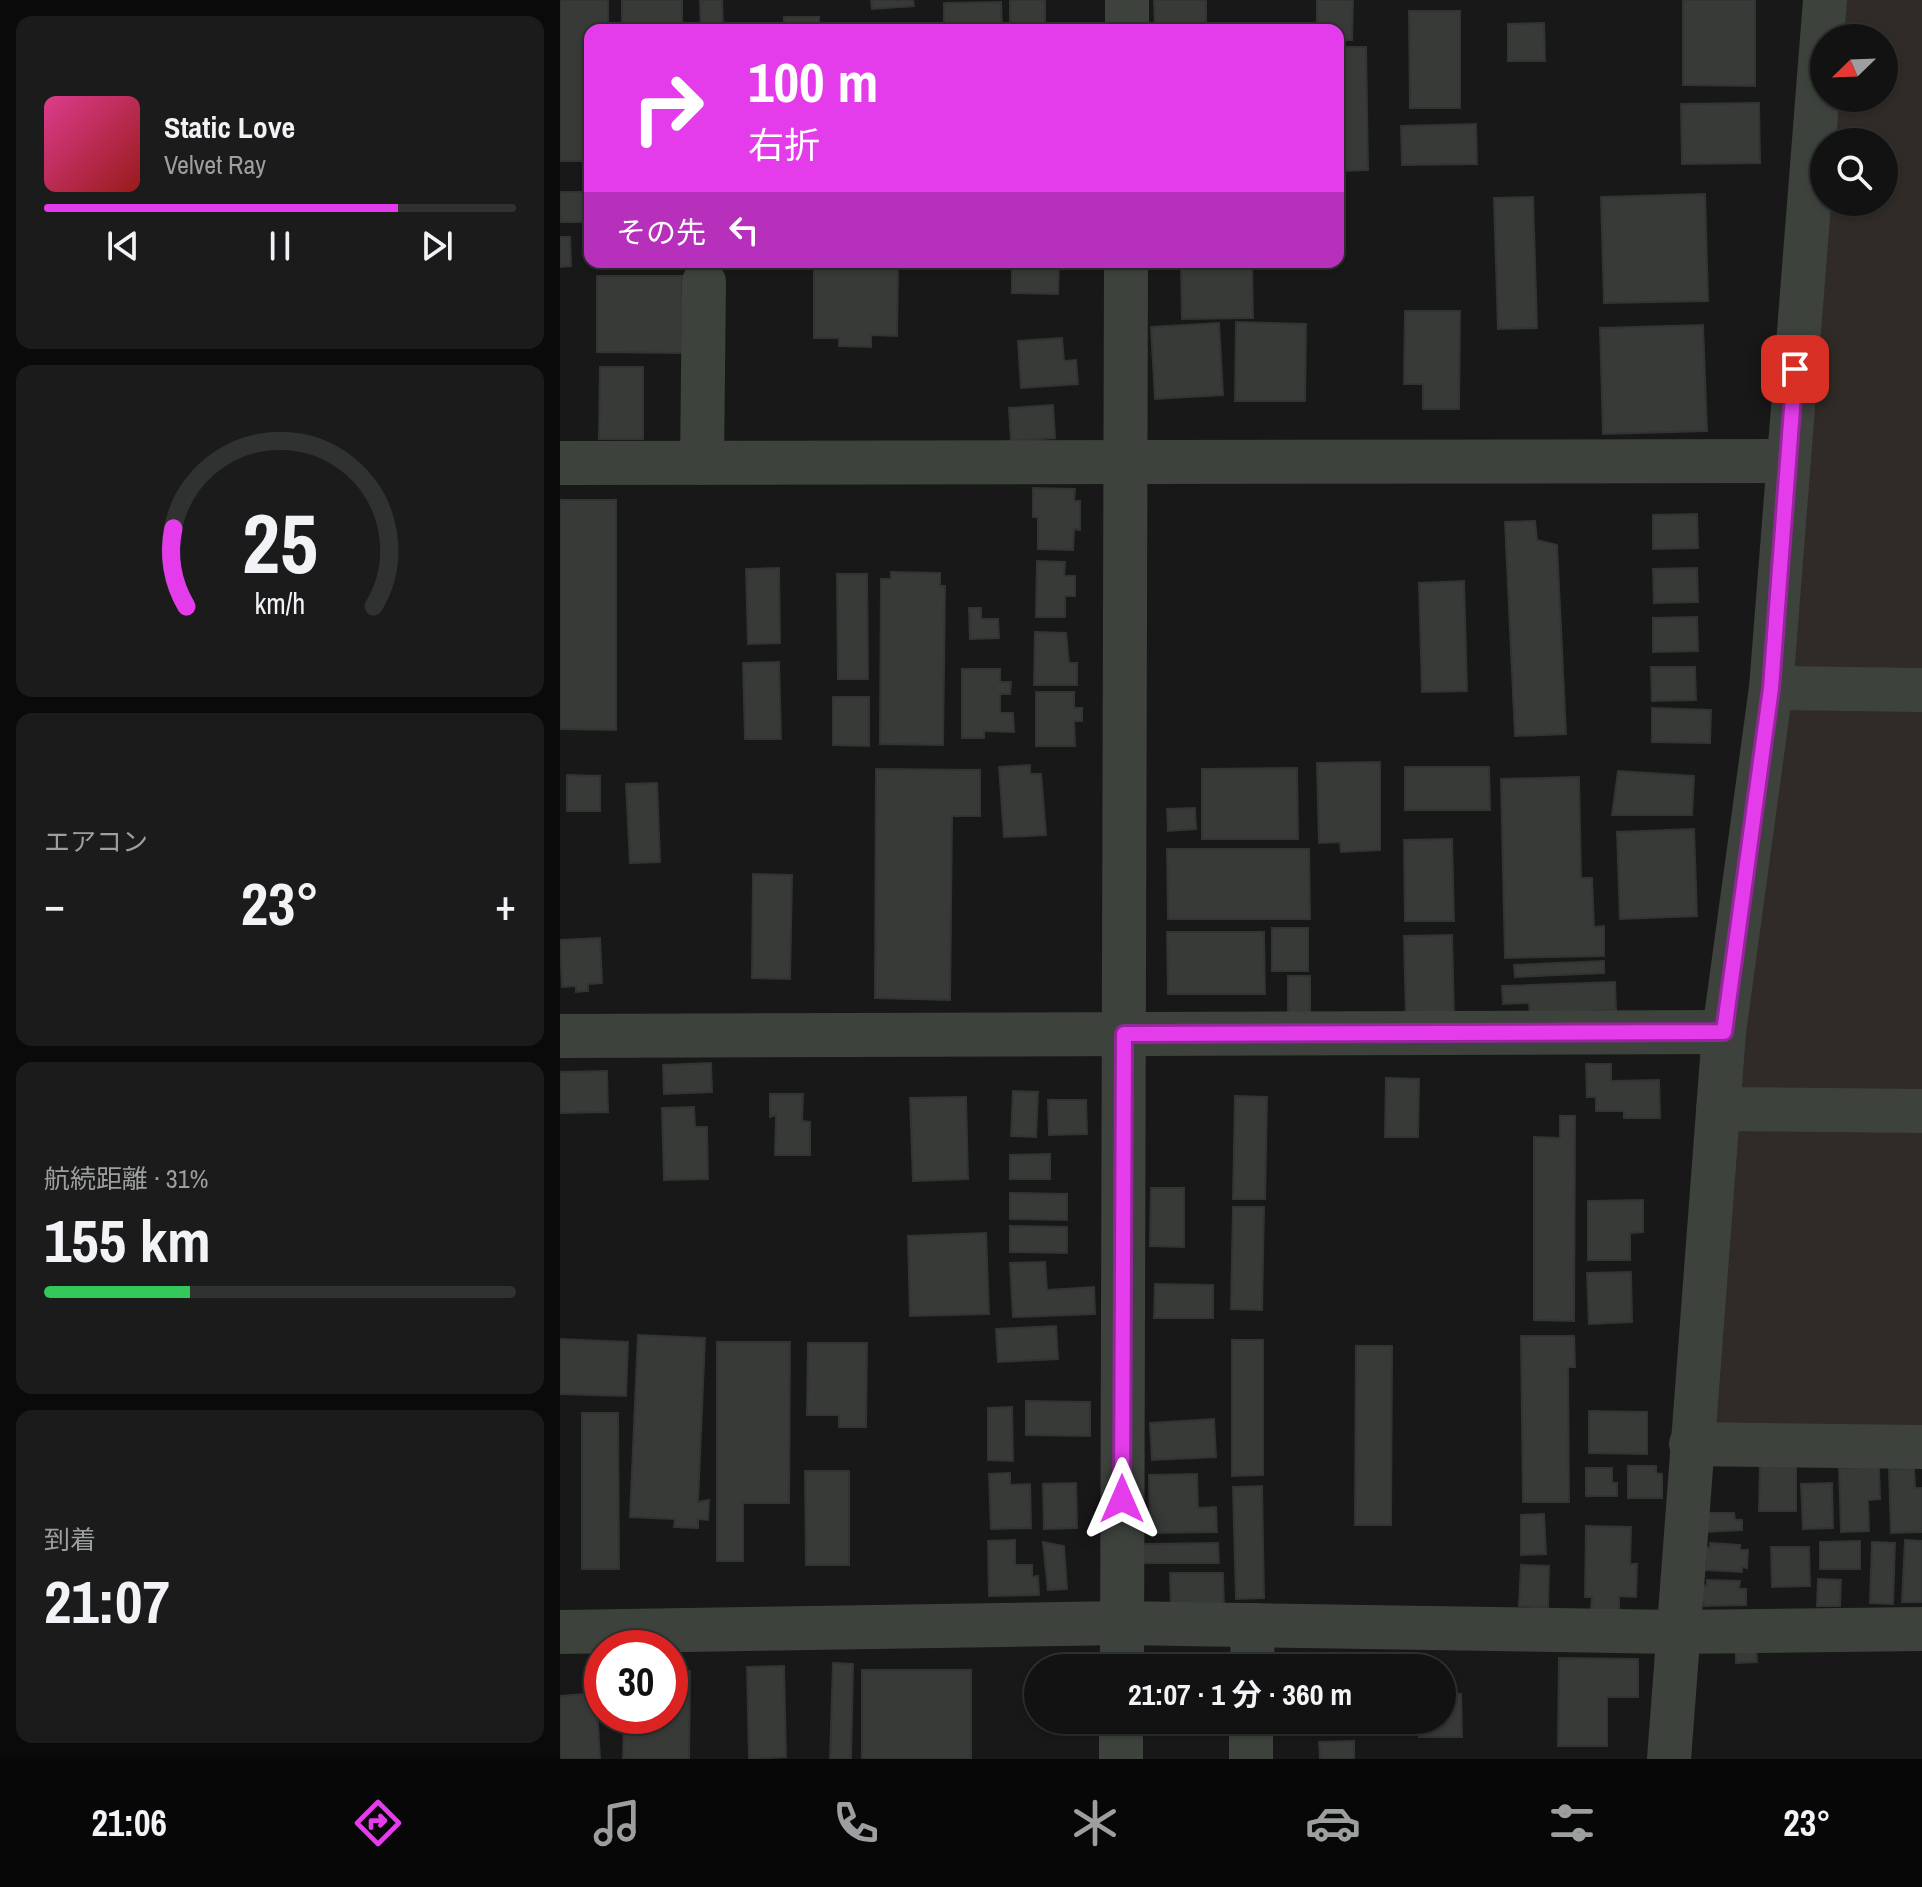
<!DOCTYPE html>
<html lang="ja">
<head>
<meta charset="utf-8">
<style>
  :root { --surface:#111211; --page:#1a1b1a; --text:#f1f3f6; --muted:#9c9e9f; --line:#303231; --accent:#e43ceb }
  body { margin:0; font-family:"Archivo Narrow","Noto Sans JP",sans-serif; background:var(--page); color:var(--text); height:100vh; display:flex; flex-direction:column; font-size:30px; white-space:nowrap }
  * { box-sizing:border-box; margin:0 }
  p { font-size:26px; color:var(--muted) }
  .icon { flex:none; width:44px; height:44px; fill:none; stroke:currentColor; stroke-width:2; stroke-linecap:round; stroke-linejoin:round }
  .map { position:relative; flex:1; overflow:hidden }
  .drawer { display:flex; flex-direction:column; gap:16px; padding:16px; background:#090a09; width:560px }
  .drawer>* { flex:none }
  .banner { position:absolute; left:24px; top:24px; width:760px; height:244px; border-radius:16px; box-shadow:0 2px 6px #0004,0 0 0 2px var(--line); background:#e43ceb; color:#fff; overflow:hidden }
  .needle { width:52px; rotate:247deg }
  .fabs { position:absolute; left:1250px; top:24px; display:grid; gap:16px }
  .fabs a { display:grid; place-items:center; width:88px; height:88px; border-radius:50%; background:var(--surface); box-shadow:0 2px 6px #0004,0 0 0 2px var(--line); font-size:40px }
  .speed { position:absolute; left:24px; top:1630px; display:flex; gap:16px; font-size:40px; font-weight:700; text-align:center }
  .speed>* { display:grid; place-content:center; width:104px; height:104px; border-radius:50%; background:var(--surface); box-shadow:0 2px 6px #0004,0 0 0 2px var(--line); line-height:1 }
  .speed .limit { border:12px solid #d22; background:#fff; color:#111 }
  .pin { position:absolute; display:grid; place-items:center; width:68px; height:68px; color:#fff; margin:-34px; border-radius:16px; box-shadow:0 4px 12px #0006 }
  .me { position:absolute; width:88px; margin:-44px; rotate:0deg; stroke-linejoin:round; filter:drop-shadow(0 0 6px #0008) }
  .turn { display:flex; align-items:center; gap:28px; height:168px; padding:0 32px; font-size:36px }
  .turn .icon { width:104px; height:104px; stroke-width:2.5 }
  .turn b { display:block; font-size:56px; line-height:68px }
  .then { display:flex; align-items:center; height:76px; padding:0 32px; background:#0003; gap:16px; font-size:30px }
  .big { font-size:60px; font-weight:700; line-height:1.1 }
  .drawer .card { flex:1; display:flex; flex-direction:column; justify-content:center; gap:12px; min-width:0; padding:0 28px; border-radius:16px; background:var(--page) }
  .drawer .dial { align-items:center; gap:0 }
  .dial svg { height:208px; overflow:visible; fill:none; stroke:var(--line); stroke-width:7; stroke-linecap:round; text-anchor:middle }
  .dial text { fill:var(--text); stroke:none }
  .song { display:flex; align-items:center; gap:24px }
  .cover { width:96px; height:96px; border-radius:12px; background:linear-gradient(135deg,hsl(330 70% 55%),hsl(0 70% 35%)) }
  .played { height:8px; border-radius:4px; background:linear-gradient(90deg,var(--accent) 75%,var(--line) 75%) }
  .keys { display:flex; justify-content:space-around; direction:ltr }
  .heat { display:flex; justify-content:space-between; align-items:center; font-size:44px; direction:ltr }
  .charge { height:12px; border-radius:6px; background:linear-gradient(90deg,#34c759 31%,var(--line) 0) }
  .trip { position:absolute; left:464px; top:1654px; width:432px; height:80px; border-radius:40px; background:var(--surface); box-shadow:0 2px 6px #0004,0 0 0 2px var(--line); font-weight:700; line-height:80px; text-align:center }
  .menu { display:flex; height:128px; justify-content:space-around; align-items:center; background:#070707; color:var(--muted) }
  .menu .icon { width:56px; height:56px }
  .menu .active { color:var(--accent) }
  .menu b { font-size:36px; color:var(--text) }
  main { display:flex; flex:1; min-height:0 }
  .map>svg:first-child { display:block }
  .green { fill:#302b27; fill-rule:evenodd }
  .building { fill:#373a37; stroke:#313432; stroke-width:2 }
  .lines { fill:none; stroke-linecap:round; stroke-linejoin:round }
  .minor { stroke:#3d423d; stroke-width:44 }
  .route-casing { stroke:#942799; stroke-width:20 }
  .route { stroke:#e43ceb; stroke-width:14 }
</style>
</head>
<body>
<main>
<section class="drawer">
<div class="card">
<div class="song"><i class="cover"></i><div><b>Static Love</b><p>Velvet Ray</p></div></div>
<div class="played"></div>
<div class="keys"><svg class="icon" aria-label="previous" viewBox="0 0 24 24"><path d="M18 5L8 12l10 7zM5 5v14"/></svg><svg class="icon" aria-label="pause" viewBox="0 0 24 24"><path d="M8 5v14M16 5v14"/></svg><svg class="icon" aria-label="next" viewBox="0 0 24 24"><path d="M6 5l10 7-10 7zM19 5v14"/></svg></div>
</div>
<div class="card dial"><svg viewBox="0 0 100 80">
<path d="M14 69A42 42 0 1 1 86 69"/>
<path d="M14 69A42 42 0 0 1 9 39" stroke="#e43ceb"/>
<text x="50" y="56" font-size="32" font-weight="700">25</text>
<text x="50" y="72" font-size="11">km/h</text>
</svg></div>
<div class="card"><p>エアコン</p>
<div class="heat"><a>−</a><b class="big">23°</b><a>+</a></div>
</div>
<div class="card"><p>航続距離 · 31%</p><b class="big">155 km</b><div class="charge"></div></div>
<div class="card"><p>到着</p><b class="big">21:07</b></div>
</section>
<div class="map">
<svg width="1362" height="1759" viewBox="0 0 1362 1759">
  <rect width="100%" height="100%" fill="#171817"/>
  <path class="green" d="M1265,0h97v1432l-214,-6zM1264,38h60v60h-60zM1264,142h60v60h-60z"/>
  <g class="building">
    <path d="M0,0h48v30h-18v131h-30z"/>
    <rect x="62" y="0" width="60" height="30"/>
    <path d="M140,0h22l1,30h-22z"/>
    <path d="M311,0h42l1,6 -42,3z"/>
    <path d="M450,0h35v27h16v3h-51z"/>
    <path d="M594,0h52v30h-51z"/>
    <path d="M757,0h36l-1,40h-14v-10h-21z"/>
    <path d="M1123,0h72v86l-72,-1z"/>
    <path d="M441,2l1,28h-58v-27z"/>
    <path d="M849,11h51v97h-50z"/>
    <rect x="224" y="17" width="35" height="13"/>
    <path d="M984,23l1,38h-37v-37z"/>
    <path d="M778,47h28l2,123 -30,1z"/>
    <path d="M1199,103l1,60 -78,1 -1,-60z"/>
    <path d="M916,124l1,40 -75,1 -1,-39z"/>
    <rect x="0" y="192" width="28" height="30"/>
    <path d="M1145,194l3,107 -104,2 -3,-106z"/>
    <path d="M973,197l4,131 -39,1 -4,-131z"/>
    <path d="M0,237h10l1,29 -11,1z"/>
    <path d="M254,262h84l-1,74 -26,-1v12l-32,-1v-8h-25z"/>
    <path d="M452,262h47l-1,32 -46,-1z"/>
    <path d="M692,266l1,52 -71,1 -1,-52z"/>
    <path d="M37,276h85v77l-85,-1z"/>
    <path d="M845,311h55l-1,98h-36v-25h-19z"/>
    <path d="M676,322l70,2 -1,77h-70z"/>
    <path d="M659,323l4,72 -68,4 -4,-72z"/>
    <path d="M1143,325l4,106 -104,3 -3,-106z"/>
    <path d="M502,338l2,23 12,-1 2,24 -57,4 -3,-47z"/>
    <path d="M40,367h43v72h-44z"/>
    <path d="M493,405l2,33 -44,3 -2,-33z"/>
    <path d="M473,488l42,1 -1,12h6v29l-6,-1 -1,21 -35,-1v-32h-5z"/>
    <path d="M0,500h56v230l-56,-1z"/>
    <path d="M1137,514l1,34 -45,1v-34z"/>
    <path d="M975,521l2,19 20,5 9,189 -51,2 -10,-214z"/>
    <path d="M477,561l28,1 -1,14h11v20h-10v21h-29z"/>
    <path d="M219,568l1,75 -32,1 -2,-75z"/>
    <path d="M1137,568l1,34 -44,1 -1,-34z"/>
    <path d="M331,572l49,1v13h5l-2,159 -63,-1 1,-165h10z"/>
    <path d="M277,574h30l1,105h-30z"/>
    <path d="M904,581l3,110 -45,1 -3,-109z"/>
    <path d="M409,608h12v11h17l1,19 -29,1z"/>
    <path d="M1137,617l1,34 -45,1v-34z"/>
    <path d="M475,632l31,1 3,30h8v22h-43z"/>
    <path d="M219,662l2,77h-36l-2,-76z"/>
    <path d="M1091,667h44l1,33 -44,1z"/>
    <path d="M402,669h38v13h11l-1,12h-10v19h13l1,19 -30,-1v7h-22z"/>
    <path d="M476,692h38v16h8v13h-8l1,25h-39z"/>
    <path d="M273,697h36v49l-36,-1z"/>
    <path d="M1092,708l59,2 -1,33 -58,-1z"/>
    <path d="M820,762v88l-39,2 -1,-10 -21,1 -2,-80z"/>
    <path d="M470,765v9h11l5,61 -42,2 -5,-70z"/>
    <path d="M845,767h84l1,43h-85z"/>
    <path d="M737,768l1,71h-96v-70z"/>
    <path d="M316,769l104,1v46h-28l-2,184 -75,-2z"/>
    <path d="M1058,771l76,5 -2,39h-80z"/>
    <path d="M7,775l33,1v35h-33z"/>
    <path d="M1019,777l2,101h11l2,49 10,-1v30l-99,2 -4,-179z"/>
    <path d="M97,783l3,79 -30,1 -4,-79z"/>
    <path d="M635,808l1,21 -28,2 -1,-22z"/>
    <path d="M1134,829l3,87 -77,3 -3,-87z"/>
    <path d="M892,839l2,82h-49l-1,-81z"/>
    <path d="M607,849h142l1,70h-142z"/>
    <path d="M193,874l39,1 -2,104 -38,-1z"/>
    <rect x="712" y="928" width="36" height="43"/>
    <path d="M607,932h97l1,62h-97z"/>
    <path d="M892,935l2,81 -48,1 -2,-81z"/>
    <path d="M40,938l2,45 -14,1v7l-12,1v-6l-14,1 -2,-47z"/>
    <path d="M1044,961v12l-89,4 -1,-12z"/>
    <rect x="728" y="976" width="22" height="39"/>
    <path d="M1055,982l1,28 -86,4 -1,-11 -26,1 -1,-18z"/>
    <path d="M151,1063l1,29 -48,2 -1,-29z"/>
    <path d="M1026,1064h25v17l48,-1 1,38h-36v-7h-28v-14h-9z"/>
    <path d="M47,1071l1,41 -48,1v-41z"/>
    <path d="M826,1078l33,1 -1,58h-33z"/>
    <path d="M453,1091l25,1 -2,45 -25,-1z"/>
    <path d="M210,1094h33l-1,27 8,1v33h-35l1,-40 -6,2z"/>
    <path d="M675,1096l32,1 -2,102h-32z"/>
    <path d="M406,1097l2,82 -55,2 -3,-83z"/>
    <path d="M488,1100h38l1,34 -38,1z"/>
    <path d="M134,1107l1,20h12l1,52 -44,1 -2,-72z"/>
    <path d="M1000,1116h15l-1,205 -40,-1v-183l26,1z"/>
    <path d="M490,1154v25h-40v-24z"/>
    <path d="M591,1188h33v59l-34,-1z"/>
    <path d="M450,1193l57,1v26l-57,-1z"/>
    <path d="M1083,1200v32l-13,1v27h-42v-59z"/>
    <path d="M673,1207h31l-2,103 -31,-1z"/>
    <path d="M450,1226l57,1v26l-57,-1z"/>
    <path d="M426,1233l3,81 -79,2 -2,-80z"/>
    <path d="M485,1262l2,28 47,-3 1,27 -82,3 -3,-54z"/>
    <path d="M1071,1272l1,50 -43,2 -2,-51z"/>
    <path d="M595,1284l58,1v33h-59z"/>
    <path d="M496,1326l2,33 -60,3 -2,-33z"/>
    <path d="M78,1335l67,3 -7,164 11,-2 -1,20 -10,-1v9l-24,-1 1,-8 -45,-2z"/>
    <path d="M961,1336h53l1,31h-7l1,135h-46z"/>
    <path d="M0,1339l68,3 -2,54 -66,-2z"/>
    <path d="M672,1340h31v135l-31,1z"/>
    <path d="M157,1342h73l-1,161h-46v58h-26z"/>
    <path d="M248,1343h59l-1,84h-27v-12h-32z"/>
    <path d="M796,1346h36l-1,179h-36z"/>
    <path d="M466,1401l64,1v34l-64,-1z"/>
    <path d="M452,1407l1,54 -25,-1v-52z"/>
    <path d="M1029,1411l58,1v42l-58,-1z"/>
    <path d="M22,1413h36l1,156h-37z"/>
    <path d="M654,1419l2,38 -64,3 -2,-37z"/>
    <path d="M1200,1463h36v48h-37z"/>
    <path d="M1068,1466h28v7l6,1v24h-34z"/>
    <path d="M1319,1467l1,32 -12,1 1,31 -28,1 -2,-64z"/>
    <path d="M1026,1468h26v15h5v13h-31z"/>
    <path d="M1354,1468l1,20h7v44l-31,1 -2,-64z"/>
    <path d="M245,1471h44v94h-43z"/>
    <path d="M450,1473v12l20,-1 1,44 -40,1 -2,-55z"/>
    <path d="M637,1474l1,34 18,-1 1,25 -67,1 -1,-58z"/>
    <path d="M516,1483l1,45 -33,1 -1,-45z"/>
    <path d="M1272,1483l1,45 -30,1 -2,-45z"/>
    <path d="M702,1486l2,112 -28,1 -3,-112z"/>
    <path d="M1146,1513h28l1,7h7v10l-36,2z"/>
    <path d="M984,1514l2,40 -25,1v-40z"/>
    <path d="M1026,1526l45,1 -1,37h7l-1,33 -17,-1v15l-28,-1 1,-13h-7z"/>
    <path d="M455,1540v25h17v12l6,-1 1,19 -50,1 -1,-55z"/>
    <path d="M1345,1540l17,1v61h-20z"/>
    <path d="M1300,1541v28h-40v-27z"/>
    <path d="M483,1542l21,4 3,43 -19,1z"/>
    <path d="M1312,1542l23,1 -2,61 -23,-1z"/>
    <path d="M658,1543l1,20h-77v-19z"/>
    <path d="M1150,1543l30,2v5h8l-1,18 -5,-1v5l-36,-2 -1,-23 5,1z"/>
    <path d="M1211,1547h38l1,39 -38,1z"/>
    <path d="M961,1565l28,1 -1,42 -29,-2z"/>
    <path d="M610,1573h53l1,35 -53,1z"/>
    <path d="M1258,1579l23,1 -1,26h-23z"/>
    <path d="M1147,1580l33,1 -1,8h7v16l-42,1v-4h-5l1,-17 7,1z"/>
    <path d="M1196,1649l1,13 -21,1v-13z"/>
    <path d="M999,1658l79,1v38h-31v49h-49z"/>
    <path d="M273,1663l20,1 -2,95h-21z"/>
    <path d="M224,1666l2,91 -37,2 -2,-92z"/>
    <path d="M110,1670l20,1 -1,88h-66l1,-43h46z"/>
    <rect x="302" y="1670" width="109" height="89"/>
    <path d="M36,1693l4,66h-40v-63z"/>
    <path d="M882,1694h19l1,43h-43v-17h23z"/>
    <path d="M767,1720h43v5l-42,4z"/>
    <path d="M794,1741v18h-34l-1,-17z"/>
  </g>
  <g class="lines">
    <g class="minor">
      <path d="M567,30v-30"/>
      <path d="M0,463l1227,-2"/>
      <path d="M142,463l2,-181"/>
      <path d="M1211,688l151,2"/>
      <path d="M0,1036l1164,-4"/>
      <path d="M1158,1109l204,2"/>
      <path d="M1131,1444l231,3"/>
      <path d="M0,1632l562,-9 554,9 246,-3"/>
      <path d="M562,1668l4,-1406"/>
      <path d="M692,1668l1,-43"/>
      <path d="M561,1759v-39"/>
      <path d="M691,1759v-39"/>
      <path d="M1109,1759l55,-727 47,-344 54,-688"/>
    </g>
  </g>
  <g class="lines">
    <defs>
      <path id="route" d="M562,1499l2,-465 600,-2 47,-344 24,-319"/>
    </defs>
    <use href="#route" class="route-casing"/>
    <use href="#route" class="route"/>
  </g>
</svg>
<div class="fabs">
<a><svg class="needle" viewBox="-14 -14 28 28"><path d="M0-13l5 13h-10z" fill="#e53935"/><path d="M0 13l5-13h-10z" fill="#9c9e9f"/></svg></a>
<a><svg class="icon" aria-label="search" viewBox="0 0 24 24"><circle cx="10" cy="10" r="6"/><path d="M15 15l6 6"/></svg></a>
</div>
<div class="speed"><div class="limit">30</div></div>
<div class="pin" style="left:1235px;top:369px;background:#d93025"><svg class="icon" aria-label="arrive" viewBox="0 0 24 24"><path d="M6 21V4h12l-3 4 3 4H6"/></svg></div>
<svg class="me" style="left:562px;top:1499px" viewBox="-20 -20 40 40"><path d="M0-17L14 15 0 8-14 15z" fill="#e43ceb" stroke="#fff" stroke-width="4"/></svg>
<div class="trip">21:07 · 1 分 · 360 m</div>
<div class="banner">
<div class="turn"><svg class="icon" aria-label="right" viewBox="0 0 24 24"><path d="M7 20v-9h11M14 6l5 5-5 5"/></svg><div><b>100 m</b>右折</div></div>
<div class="then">その先<svg class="icon" aria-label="left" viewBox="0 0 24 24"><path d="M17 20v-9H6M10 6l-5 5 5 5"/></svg></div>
</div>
</div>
</main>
<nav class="menu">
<b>21:06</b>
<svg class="icon active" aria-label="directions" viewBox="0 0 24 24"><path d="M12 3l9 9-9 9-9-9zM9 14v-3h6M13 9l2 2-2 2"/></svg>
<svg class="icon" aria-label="music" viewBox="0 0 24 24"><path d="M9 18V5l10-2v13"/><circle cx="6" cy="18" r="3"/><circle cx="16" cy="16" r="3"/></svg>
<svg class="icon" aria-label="phone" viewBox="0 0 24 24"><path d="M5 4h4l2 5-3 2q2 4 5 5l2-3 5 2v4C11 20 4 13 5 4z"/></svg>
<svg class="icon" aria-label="climate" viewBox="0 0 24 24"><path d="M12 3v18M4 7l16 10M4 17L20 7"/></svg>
<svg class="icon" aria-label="car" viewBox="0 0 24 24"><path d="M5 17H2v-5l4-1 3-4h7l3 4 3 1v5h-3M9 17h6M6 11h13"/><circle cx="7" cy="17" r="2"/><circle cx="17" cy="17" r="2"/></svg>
<svg class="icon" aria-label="filters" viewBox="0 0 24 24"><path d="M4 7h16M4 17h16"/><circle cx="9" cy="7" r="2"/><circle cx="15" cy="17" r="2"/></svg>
<b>23°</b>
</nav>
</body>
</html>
